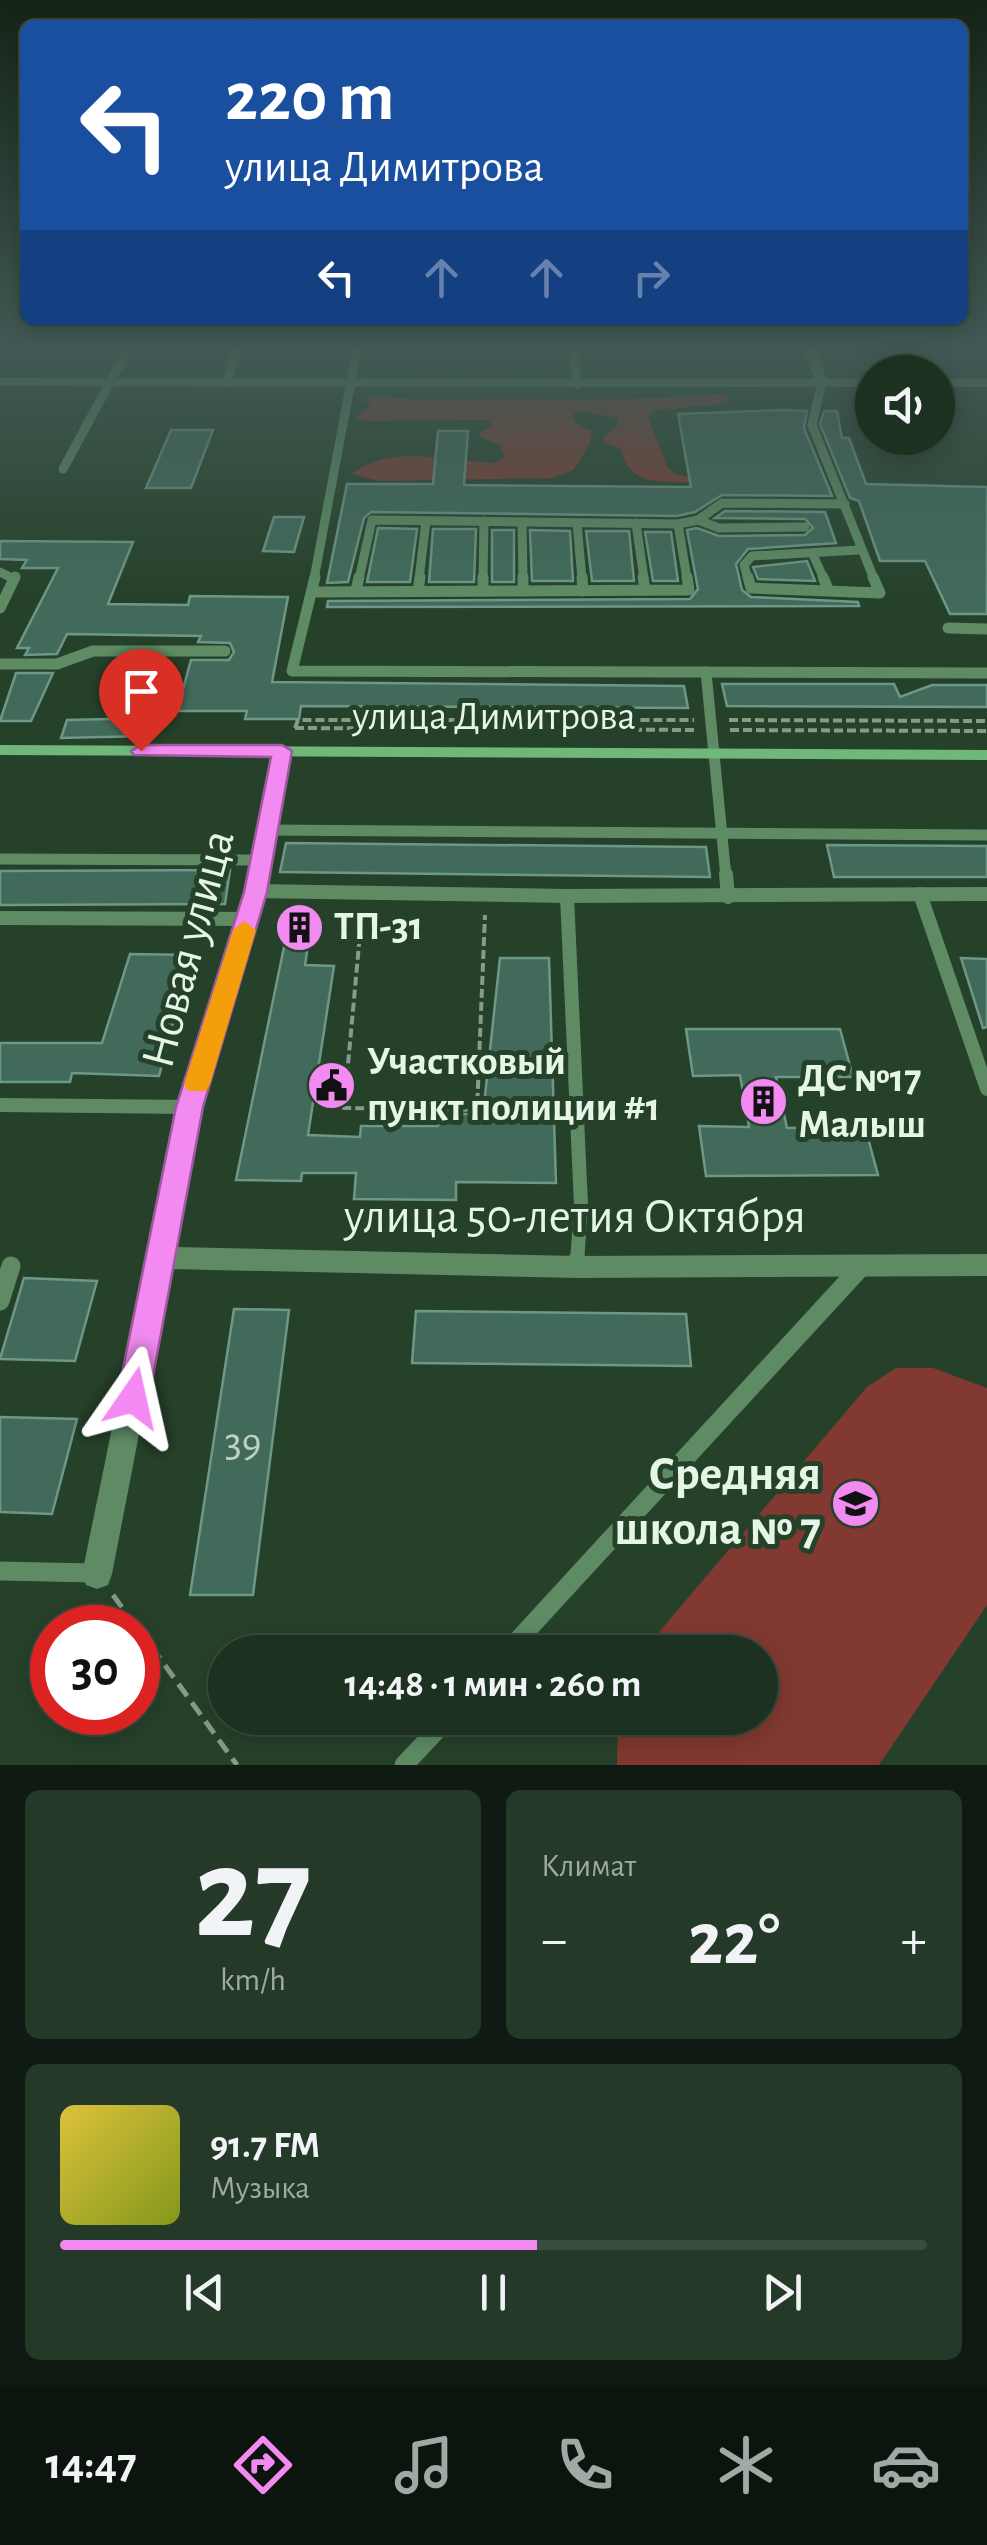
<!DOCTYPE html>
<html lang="ru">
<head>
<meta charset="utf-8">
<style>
  :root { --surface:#1c3120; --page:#253929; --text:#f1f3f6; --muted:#a0a9a5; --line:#3a4c3e; --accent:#f38af1 }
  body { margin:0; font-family:"Alegreya Sans",sans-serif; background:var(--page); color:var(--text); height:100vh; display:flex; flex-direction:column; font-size:38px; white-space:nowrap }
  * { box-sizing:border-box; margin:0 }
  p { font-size:32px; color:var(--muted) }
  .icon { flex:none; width:55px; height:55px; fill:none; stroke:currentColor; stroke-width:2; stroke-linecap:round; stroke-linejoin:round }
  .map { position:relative; height:1765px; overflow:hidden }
  .sheet { display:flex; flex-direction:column; gap:25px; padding:25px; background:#0f1b12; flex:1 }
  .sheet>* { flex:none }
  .guide { position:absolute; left:20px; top:20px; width:948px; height:305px; border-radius:15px; box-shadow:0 5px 25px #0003,0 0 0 2px var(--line); background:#1a4fa0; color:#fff; overflow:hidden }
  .fabs { position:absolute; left:855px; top:355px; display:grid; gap:20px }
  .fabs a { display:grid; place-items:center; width:100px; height:100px; border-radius:50%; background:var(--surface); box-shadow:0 5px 25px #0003,0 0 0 2px var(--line); font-size:50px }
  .speed { position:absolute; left:30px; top:1605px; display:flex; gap:20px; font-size:50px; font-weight:700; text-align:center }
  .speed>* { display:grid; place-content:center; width:130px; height:130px; border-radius:50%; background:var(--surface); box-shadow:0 5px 25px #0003,0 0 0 2px var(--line); line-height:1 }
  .speed .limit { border:15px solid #d22; background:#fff; color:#111 }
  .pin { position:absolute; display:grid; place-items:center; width:85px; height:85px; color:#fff; margin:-102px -42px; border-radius:50% 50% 50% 0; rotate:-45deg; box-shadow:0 0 10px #0007 }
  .pin .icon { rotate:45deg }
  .me { position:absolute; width:110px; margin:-55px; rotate:11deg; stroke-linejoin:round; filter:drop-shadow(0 0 8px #0008) }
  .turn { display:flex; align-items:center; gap:35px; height:210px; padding:0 40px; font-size:45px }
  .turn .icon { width:130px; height:130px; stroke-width:2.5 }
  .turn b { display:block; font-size:70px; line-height:85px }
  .lanes { display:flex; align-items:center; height:95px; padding:0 40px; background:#0003; justify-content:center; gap:50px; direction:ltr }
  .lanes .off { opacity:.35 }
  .big { font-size:75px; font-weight:700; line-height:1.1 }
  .sheet .widget { flex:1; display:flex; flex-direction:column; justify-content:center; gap:15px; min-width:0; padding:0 35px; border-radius:15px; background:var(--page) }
  .sheet .dial { align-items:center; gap:0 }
  .dial b { font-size:130px; line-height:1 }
  .song { display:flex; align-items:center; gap:30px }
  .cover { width:120px; height:120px; border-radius:15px; background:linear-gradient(135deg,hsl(50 70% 55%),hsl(70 70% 35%)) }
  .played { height:10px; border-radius:5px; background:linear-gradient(90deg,var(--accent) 55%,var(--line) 55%) }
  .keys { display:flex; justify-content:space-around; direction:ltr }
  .heat { display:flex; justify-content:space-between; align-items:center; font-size:55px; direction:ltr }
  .sheet .tiles { flex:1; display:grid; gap:25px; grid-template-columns:1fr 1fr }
  .widget:last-child { grid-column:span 2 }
  .trip { position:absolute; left:208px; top:1635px; width:570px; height:100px; border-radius:50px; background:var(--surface); box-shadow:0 5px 25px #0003,0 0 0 2px var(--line); font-weight:700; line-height:100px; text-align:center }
  .menu { display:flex; height:160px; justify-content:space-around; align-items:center; background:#0b140d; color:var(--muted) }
  .menu .icon { width:70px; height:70px }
  .menu .current { color:var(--accent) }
  .menu b { font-size:45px; color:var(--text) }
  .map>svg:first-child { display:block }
  .green { fill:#813931 }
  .building { fill:#416a5a; stroke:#6d9786; stroke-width:2.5 }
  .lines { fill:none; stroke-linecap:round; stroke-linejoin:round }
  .path-far1 { stroke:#869b88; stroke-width:4; stroke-dasharray:9 4; stroke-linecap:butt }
  .path { stroke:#869b88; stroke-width:5; stroke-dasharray:15 8; stroke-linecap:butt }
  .lane-far3 { stroke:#5e8b64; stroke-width:9 }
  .lane-far2 { stroke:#5e8b64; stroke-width:11 }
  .lane-far1 { stroke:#5e8b64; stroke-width:14 }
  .lane { stroke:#5e8b64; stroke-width:19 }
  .street { fill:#5e8b64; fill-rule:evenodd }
  .secondary { fill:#6fb879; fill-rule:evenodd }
  .route { fill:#f38af1; stroke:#9e5a9d; stroke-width:2.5 }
  .slow { fill:#f59e0b }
  .labels { text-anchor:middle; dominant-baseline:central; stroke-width:10; stroke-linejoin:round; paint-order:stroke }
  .street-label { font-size:40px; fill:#e5f5e6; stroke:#26412a }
  .poi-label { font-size:40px; font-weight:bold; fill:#e5f5e6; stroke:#26412a; text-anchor:start }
  .near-number-label { font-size:42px; fill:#bcd2c3 }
  .near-street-label { font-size:48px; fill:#e5f5e6; stroke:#26412a }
  .near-poi-label { font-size:48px; font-weight:bold; fill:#e5f5e6; stroke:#26412a; text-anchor:end }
</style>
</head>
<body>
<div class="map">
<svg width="987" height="1765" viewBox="0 0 987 1765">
  <rect width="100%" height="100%" fill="#26412a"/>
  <g class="green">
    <path d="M721,394l10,5 -10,5 -64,6 -9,6 19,51 9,8 18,2 2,5c-35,-1 -66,6 -75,-33l-18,-7 2,-7 13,-10v-7l-35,-7 -11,4 2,7 18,9c-1,15 -11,27 -19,39l-21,8 -172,3 -28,-7c40,-32 98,-12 144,-11l8,-6 -3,-11 -20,-9 -1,-4 12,-8 -4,-5 -124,1 -9,-4 16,-11 -9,-8c26,-4 50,4 76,2 94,-4 189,3 283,-6z"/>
    <path d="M896,1368h37l54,20v217l-108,160h-262l1,-47h142v-66h-118l225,-265z"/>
  </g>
  <g class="building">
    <path d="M781,410l26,1 -3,17 28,68 -110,-1 -27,17 -18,4 -306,-4 -7,6 -16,64 -21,1 20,-99h86l5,-53h30l-4,54 227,2 -13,-73z"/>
    <path d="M824,411h13l5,27h7l17,46 121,3v127h-37l-25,-53h-45l-21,-60 -9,-3 -30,-74z"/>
    <path d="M171,430h42l-22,58h-45z"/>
    <path d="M725,511l100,1 11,31 -88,6 -12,15 6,26 9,7 107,5 1,4 -532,1 1,-6 362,-2 8,-10 -11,-59 10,-2 22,8 86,-1 8,-7 -8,-9 -90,-1z"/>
    <path d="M274,517h30l-10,35 -31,-1z"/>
    <path d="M378,528l39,1 -7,53h-43z"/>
    <path d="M433,529h43l-2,53h-45z"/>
    <rect x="492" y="530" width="22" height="52"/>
    <path d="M530,530l40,1 3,50h-41z"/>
    <path d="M586,531h43l5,50h-42z"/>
    <path d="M645,532h26l7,49h-25z"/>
    <path d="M0,541l133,1 -25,62 80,1 2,-9 98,1 -16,85 412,4 4,22 -387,-2 -2,13h-54l2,-8h-70l14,-51h38l5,-8 -4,-9 -32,-1 3,-6 -134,-2 -10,20 -32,1 4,-7h-12l41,-80h-36l5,-8 -27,-1z"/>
    <path d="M807,561l8,20 -57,-2 -5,-12z"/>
    <path d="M16,673h37l-22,48h-31z"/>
    <path d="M722,684h172l6,13 32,-12h55v22l-260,-1z"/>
    <path d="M149,718l-4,18 -84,2 6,-18z"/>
    <path d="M286,843l420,4 4,30 -430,-5z"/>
    <path d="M827,845l160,1v31h-153z"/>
    <path d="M230,870l-5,34 -225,1v-34z"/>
    <path d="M291,913h22l-8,52 29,1 -26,169 52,2 1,-11h77l1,-12h44l17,-156h49l7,225 -100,-1v18l-102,-1 2,-26h-54l-1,8 -65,-1z"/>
    <path d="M130,954l61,1 -32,121 -87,-3 -2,9h-70v-39h102z"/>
    <path d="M961,958l26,1v68l-4,1z"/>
    <path d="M686,1029h154l13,48h-77l11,51 78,-1 13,48 -172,1 -7,-50 50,1 -9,-52 -47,1z"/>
    <path d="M24,1278l73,3 -22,80 -75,-2z"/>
    <path d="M234,1309l55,1 -36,285h-63z"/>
    <path d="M416,1311l270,3 5,52 -279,-3z"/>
    <path d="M0,1417l77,2 -25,95 -52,-2z"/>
  </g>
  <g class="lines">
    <g class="path-far1">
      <path d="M729,720l258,1"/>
      <path d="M295,728l3,-8h396"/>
      <path d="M295,728l401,2"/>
      <path d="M730,730l257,1"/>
      <path d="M362,912l-18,196 133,2 8,-195"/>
    </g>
    <g class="path">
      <path d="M113,1595l24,33"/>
      <path d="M138,1628l99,137"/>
    </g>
    <g class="lane-far3">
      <path d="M574,349l3,35"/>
      <path d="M822,382l-10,43 62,154"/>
      <path d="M227,383l9,-34"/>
      <path d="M63,469l65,-120"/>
      <path d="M698,520l21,8 86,-1"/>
      <path d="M522,522l1,57"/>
      <path d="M577,523l5,56"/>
      <path d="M636,523l8,56"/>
      <path d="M678,524l9,55"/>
      <path d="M813,555l11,24"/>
      <path d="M0,572l14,7"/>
      <path d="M314,579l43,-230"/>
      <path d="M359,579l13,-59 306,4 20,-4 24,-17 123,1"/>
      <path d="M419,579l7,-58"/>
      <path d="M483,579l1,-58"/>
      <path d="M748,579l-4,-14 8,-9 107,-6"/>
    </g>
    <g class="lane-far2">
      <path d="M315,577l-23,94 695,2"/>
      <path d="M523,577v14"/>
      <path d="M582,577l1,14"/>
      <path d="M643,577l2,13"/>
      <path d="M748,577l3,11 129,5 -7,-16"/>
      <path d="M823,577l5,12"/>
      <path d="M356,591l3,-14"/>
      <path d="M418,591l2,-14"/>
      <path d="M483,591v-14"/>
      <path d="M312,592l377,-2 -2,-13"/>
      <path d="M0,608l15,-31"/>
      <path d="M948,628l39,1"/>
      <path d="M0,664h57l36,-13h132"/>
      <path d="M706,672l20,205"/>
      <path d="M266,830l721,5"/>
      <path d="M0,859l260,1"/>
    </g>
    <g class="lane-far1">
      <path d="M726,874l2,23"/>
      <path d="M255,891l312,5 420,-2"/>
      <path d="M920,894l67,195"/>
      <path d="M567,896l14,309 -4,58"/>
      <path d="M0,918l248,1"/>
      <path d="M0,1105l190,2"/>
    </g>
    <g class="lane">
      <path d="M577,1267v-6"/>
      <path d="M0,1301l11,-35"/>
      <path d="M0,1571l95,2"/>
      <path d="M507,1652l355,-386"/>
      <path d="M404,1765l44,-47"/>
    </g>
    <g class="street">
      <path d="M803,349h12l12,30h45v8l-872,-1v-8l815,1z"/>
      <rect x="938" y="379" width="49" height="8"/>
      <path d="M282,746l9,5 -26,140 -63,216 -27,140 402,9 410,-2v22l-410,2 -406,-9 -59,305 -4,11 -11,4 -11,-4 -4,-11 96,-467 67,-216 28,-140z"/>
    </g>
    <path class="secondary" d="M0,745l987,5v10l-987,-5z"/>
  </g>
  <linearGradient id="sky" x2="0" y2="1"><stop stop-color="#152417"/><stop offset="0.58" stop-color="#415a55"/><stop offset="1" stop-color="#415a55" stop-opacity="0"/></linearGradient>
  <rect width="987" height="597" fill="url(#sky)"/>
  <path class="route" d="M141,745h141l10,6 -25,141 -64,215 -54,291 -4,11 -12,4 -11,-4 -5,-11 59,-291 68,-215 27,-135 -137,-2 -3,-4z"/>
  <path class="slow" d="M244,921l12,9 -46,154 -4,7h-18l-4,-7 49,-154z"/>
  <defs>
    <symbol id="building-disc" viewBox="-11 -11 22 22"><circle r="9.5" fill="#f38af1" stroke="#26412a"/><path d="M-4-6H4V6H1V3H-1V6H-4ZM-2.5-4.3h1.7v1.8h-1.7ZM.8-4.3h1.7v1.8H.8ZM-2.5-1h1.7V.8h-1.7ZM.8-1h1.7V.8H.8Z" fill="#111"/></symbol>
    <symbol id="civic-disc" viewBox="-11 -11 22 22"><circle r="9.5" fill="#f38af1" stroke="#26412a"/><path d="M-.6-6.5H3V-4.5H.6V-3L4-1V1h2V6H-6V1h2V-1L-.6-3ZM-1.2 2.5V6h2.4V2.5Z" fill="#111"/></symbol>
    <symbol id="school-disc" viewBox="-11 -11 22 22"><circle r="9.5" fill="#f38af1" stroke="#26412a"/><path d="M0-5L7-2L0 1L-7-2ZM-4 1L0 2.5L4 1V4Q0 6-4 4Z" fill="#111"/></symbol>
  </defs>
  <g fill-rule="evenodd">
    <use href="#building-disc" x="272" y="900" width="55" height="55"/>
    <use href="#civic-disc" x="304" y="1058" width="55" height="55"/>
    <use href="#building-disc" x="736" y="1074" width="55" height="55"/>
    <use href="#school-disc" x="828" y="1476" width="55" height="55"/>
  </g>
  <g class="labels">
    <g class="street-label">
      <text x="494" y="717">улица Димитрова</text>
    </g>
    <g class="poi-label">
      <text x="334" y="927">ТП-31</text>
      <text x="367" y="1062">Участковый<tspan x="367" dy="46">пункт полиции #1</tspan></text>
      <text x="798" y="1079">ДС №17<tspan x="798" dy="46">Малыш</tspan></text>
    </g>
    <g class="near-number-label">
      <text x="243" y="1443">39</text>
    </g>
    <g class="near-street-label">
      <text transform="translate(189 949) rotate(-75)">Новая улица</text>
      <text x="575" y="1218">улица 50-летия Октября</text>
    </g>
    <g class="near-poi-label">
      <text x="821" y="1475">Средняя<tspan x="821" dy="55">школа № 7</tspan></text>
    </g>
  </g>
</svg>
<div class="fabs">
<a><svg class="icon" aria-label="sound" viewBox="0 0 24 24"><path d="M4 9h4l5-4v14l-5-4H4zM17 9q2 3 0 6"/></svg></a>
</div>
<div class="speed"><div class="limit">30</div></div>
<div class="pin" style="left:141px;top:751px;background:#d93025"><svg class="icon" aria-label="arrive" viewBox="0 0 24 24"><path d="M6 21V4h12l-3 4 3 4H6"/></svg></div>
<svg class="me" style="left:133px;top:1398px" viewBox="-20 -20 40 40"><path d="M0-17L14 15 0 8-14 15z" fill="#f38af1" stroke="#fff" stroke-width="4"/></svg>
<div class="trip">14:48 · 1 мин · 260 m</div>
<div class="guide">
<div class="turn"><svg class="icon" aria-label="left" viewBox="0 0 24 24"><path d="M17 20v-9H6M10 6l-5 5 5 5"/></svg><div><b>220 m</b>улица Димитрова</div></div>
<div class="lanes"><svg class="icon" aria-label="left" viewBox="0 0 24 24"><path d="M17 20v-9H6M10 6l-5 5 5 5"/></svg><svg class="icon off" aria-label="ahead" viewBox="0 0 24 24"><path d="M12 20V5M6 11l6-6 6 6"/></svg><svg class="icon off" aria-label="ahead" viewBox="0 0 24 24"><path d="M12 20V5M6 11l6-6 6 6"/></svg><svg class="icon off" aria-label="right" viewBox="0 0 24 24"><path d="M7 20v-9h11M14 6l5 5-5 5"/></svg></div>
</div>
</div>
<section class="sheet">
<div class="tiles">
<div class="widget dial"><b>27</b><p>km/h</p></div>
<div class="widget"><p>Климат</p>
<div class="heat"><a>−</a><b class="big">22°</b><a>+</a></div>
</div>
<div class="widget">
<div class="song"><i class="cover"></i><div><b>91.7 FM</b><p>Музыка</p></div></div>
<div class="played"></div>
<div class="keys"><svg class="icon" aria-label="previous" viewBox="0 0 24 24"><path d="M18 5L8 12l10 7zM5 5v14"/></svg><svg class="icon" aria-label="pause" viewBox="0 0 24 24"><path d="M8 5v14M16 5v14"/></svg><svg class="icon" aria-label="next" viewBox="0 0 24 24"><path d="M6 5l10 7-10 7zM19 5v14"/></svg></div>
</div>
</div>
</section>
<nav class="menu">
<b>14:47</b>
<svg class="icon current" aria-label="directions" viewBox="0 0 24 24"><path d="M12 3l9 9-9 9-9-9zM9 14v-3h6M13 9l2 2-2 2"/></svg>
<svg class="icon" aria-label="music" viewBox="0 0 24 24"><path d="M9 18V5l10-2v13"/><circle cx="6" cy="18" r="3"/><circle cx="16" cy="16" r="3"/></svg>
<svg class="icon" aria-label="phone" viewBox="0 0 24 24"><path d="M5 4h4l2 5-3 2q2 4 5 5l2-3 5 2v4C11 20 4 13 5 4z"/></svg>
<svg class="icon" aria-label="climate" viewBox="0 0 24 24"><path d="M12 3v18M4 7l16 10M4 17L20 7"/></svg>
<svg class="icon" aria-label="car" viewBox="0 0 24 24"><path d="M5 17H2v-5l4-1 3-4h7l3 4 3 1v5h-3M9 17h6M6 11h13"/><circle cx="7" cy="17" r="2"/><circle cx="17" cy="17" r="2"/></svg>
</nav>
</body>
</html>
